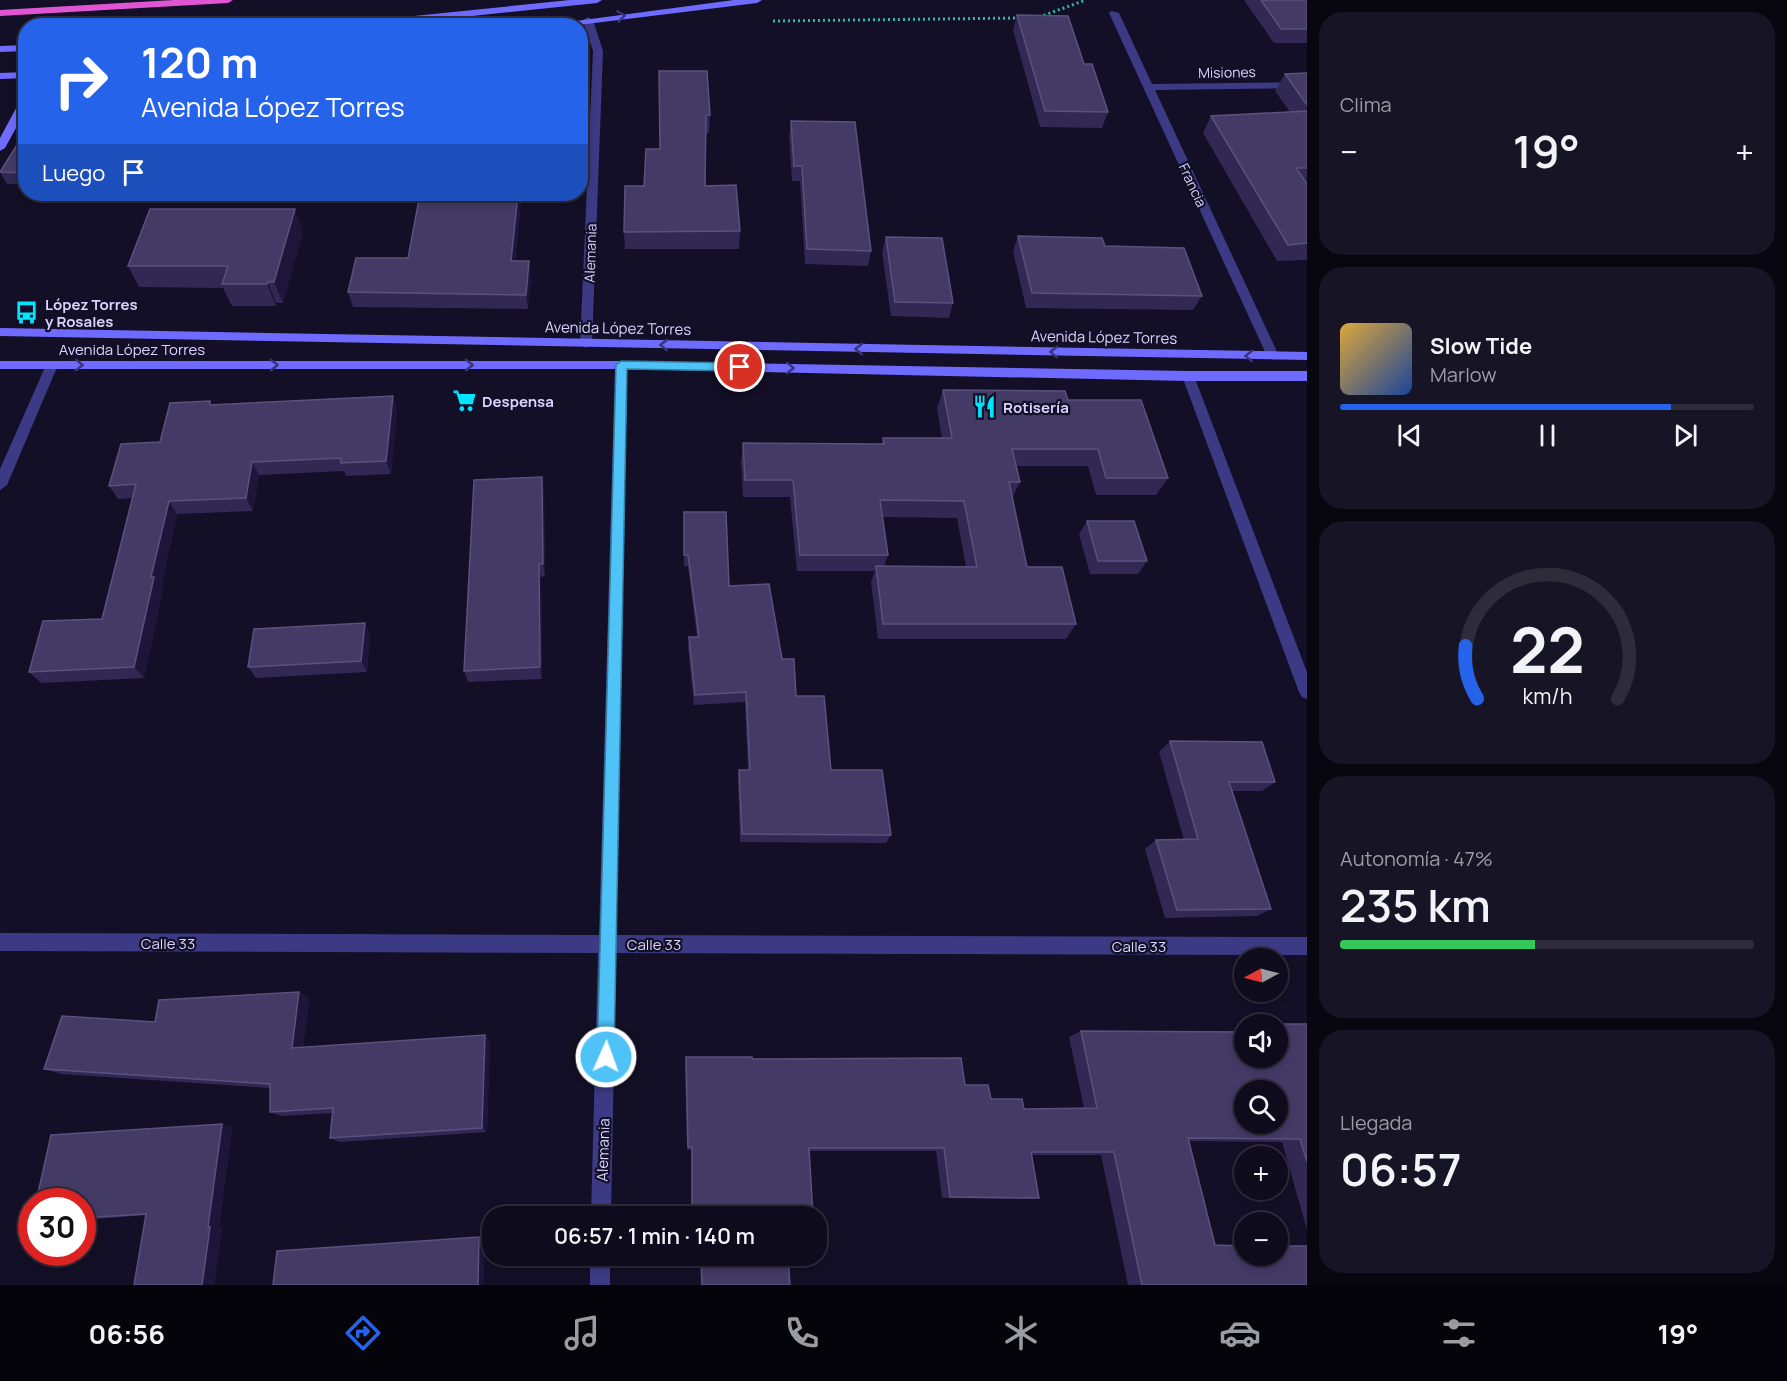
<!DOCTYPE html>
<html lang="es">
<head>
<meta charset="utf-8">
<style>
  :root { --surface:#0e0b1c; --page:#171425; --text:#f1f3f6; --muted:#9b9ba3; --line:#2e2b3b; --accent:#2563eb }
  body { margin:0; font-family:Manrope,sans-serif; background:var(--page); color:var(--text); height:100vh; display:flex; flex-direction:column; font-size:22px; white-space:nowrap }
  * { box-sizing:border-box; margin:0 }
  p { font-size:20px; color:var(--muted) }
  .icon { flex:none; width:33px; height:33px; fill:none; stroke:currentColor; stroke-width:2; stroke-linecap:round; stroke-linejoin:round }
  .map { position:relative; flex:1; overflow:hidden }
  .panel { display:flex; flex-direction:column; gap:12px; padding:12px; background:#08060f; width:480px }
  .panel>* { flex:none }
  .top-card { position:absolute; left:18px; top:18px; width:570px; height:183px; border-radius:24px; box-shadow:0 3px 9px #0003,0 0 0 2px var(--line); background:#2563eb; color:#fff; overflow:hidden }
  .needle { width:39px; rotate:263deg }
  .tools { position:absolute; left:1234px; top:948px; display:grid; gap:12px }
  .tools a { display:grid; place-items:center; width:54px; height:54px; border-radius:50%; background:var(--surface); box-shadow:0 3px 9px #0003,0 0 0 2px var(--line); font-size:30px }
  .speed { position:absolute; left:18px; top:1188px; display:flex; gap:12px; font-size:30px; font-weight:700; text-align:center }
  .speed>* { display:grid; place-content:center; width:78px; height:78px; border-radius:50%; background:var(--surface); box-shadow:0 3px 9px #0003,0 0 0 2px var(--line); line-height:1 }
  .speed .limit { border:9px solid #d22; background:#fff; color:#111 }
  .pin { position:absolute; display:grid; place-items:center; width:51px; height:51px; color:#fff; margin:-26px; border:3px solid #fff; border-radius:50%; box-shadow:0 2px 6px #0007 }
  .me { position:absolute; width:66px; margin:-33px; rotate:2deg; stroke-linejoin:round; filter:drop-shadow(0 0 4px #0008) }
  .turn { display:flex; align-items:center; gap:21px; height:126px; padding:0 24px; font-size:27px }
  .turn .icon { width:78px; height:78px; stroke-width:2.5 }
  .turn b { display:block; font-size:42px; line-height:51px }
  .then { display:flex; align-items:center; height:57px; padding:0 24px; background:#0003; gap:12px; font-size:22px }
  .big { font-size:45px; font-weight:600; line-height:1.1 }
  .panel .card { flex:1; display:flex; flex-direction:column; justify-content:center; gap:9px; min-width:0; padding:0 21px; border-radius:24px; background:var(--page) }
  .panel .dial { align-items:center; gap:0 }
  .dial svg { height:156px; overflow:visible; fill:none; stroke:var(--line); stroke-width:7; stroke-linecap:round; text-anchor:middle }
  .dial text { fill:var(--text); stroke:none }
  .song { display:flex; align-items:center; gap:18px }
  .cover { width:72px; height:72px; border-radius:9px; background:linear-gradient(135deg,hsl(40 70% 55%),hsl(220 70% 35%)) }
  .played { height:6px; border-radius:3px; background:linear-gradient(90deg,var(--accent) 80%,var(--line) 80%) }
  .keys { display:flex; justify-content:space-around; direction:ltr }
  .heat { display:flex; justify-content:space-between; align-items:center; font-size:33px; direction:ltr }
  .charge { height:9px; border-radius:4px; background:linear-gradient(90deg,#34c759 47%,var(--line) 0) }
  .trip { position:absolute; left:482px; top:1206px; width:345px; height:60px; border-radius:24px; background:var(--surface); box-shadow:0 3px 9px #0003,0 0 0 2px var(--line); font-weight:600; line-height:60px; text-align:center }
  .tabs { display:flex; height:96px; justify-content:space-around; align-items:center; background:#06040b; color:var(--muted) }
  .tabs .icon { width:42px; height:42px }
  .tabs .selected { color:var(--accent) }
  .tabs b { font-size:27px; color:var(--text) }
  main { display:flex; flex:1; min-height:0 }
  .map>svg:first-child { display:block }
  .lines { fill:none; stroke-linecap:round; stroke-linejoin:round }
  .path { stroke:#2fb8b0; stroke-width:3; stroke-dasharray:2 3; stroke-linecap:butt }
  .minor { fill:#3d3a85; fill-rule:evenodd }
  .secondary { fill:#6f6bff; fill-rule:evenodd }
  .trunk { fill:#e055d1; fill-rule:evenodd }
  .wall { fill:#312854; fill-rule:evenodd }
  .shaded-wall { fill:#1d163a }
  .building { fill:#433a66; stroke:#5a527e; stroke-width:1.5; fill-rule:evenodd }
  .oneway { stroke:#38347d }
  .route { fill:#4fc3f7; stroke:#337fa1; stroke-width:1.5 }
  .labels { text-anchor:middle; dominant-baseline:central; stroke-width:4.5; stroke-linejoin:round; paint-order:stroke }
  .far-street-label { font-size:14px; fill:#d9d4ff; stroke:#130f26 }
  .poi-label { font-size:15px; font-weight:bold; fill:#d9d4ff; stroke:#130f26; text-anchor:start }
  .street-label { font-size:15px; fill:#d9d4ff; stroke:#130f26 }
</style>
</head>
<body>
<main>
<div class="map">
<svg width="1307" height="1285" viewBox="0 0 1307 1285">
  <rect width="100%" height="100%" fill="#130f26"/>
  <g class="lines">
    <g class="path">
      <path d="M1039,17l47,-17"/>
      <path d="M773,21l247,-3"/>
    </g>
    <g class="minor">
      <path d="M1111,11l8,2 33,71 155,-2v6l-152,2 124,266 -2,3 -4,1 -6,-4 -158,-343z"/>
      <path d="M588,17l5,3 10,31 -11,293 -6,4 -6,-4 13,-293 -10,-31z"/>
      <path d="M52,361l6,4 -51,120 -7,5v-21l46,-104z"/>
      <path d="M621,361l6,4 -11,570 691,2v18l-691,-2 -5,263h-20l7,-263 -598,-2v-18l599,2 16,-570z"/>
      <path d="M1188,371l6,5 113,296v27l-5,-2 -3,-5 -117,-316z"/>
      <rect x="590" y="1256" width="20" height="29"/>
    </g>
    <g class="secondary">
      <path d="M570,0h32l-5,3 -220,23h-36l4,-3z"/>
      <path d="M734,0h28l-5,3 -187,23h-32z"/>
      <path d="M26,45v6l-26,1v-6z"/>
      <path d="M26,72v6l-26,1v-6z"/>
      <path d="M26,96v14l-21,38 -5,3v-13l21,-39z"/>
      <path d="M0,328l1307,24v8l-1307,-24z"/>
      <path d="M0,361h621l567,10h119v10h-119l-567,-12h-621z"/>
    </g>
    <path class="trunk" d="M174,0h59l-5,3 -228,13v-6z"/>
  </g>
  <g class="wall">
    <path d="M1244,0h63v43h-33z"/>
    <path d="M1017,15l67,49 24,48 -6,16 -62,-1 -27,-97z"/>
    <path d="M659,71l51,44 -1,18h-3l-1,53 35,45 -1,18h-114l-1,-17 36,-83z"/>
    <path d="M1307,73v187l-30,1 -74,-128 8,-17 79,-4 -15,-21 10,-17z"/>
    <path d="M791,121l80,130 -3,15 -63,-2 -5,-83h-8l-3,-45z"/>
    <path d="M26,140v44h-19l-7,-12z"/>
    <path d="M420,194h102l-7,67 16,15 -3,33 -175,-2 -5,-15 60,-34z"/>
    <path d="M303,231l-20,72h-7v3h-44l-9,-18 -84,-1 -11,-21z"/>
    <path d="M1018,236l87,10 97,50 -9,14 -167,-2 -13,-57z"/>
    <path d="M886,237l67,66 -4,15 -58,-2 -9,-64z"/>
    <path d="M943,390l125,10 100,78 -12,17h-60l-8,-29h-72l4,16 -8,16 15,69 49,57 -10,15h-188l-7,-57 4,-11h-78l-7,-74h-47l-2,-36 2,-18 139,1 1,-6h59l-5,-30zM882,517l75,1 9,49 -82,-1 4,-11z"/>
    <path d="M393,396l4,13 -6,65 -45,2 -2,-5 -85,4 -6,36 -76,3 -16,73 2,2 -19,89 -103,5 -12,-11 73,-53 30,-121 -14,1 -9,-13 51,-44 52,-37z"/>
    <path d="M542,477l2,14 1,85 -4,1 1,102 -74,3 -4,-11z"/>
    <path d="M684,512l45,74 53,73 14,37 35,74 60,65 -5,8 -146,-1 -2,-63 1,-9h9l-3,-68 -51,3 -6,-57 1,-11h8l-9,-71 -4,1z"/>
    <path d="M1087,521l60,40 -9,13h-48l-11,-40z"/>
    <path d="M370,635l-3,37 -111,6 -8,-11z"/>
    <path d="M1170,741l105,41 -13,9h-30l39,118 -14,7 -92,2 -20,-69 11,-9h28l-25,-88z"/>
    <path d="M299,992l10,7 -6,48 182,-12 5,6 -3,91 -147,10 -10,-4 2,-25 -51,3 -11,-4v-24l-209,-14 -17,-5 111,-47z"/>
    <path d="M1265,1024h42v206l-25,-88 -93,-1 26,104 92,40h-179l-27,-130h-69l7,43 -11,1 -86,-1 -6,-47h-127l4,65h-122v-66h-4l-2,-88 1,-5 66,2 213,26 26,14 33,10 60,-1 -15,-71 12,-6 164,27 33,-34z"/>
    <path d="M222,1124l10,3 -13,100h3l-8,58h-80l12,-70 -64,5v-18z"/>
    <path d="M700,1256h88l2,29h-89z"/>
  </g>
  <g class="shaded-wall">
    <path d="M518,194h4l-9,82 -2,-15z"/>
    <path d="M295,209l8,22 -20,72 -9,-21z"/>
    <path d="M529,261l2,15 -3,33 -2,-14z"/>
    <path d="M268,282l8,21v3l-9,-22z"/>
    <path d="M393,396l4,13 -6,65 -5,-13z"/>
    <path d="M252,462l7,13 -6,36 -7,-13z"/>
    <path d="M542,477l2,14 1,85 -2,-12z"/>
    <path d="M169,501l8,13 -16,73 2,2 -19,89 -10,-11 17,-90z"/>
    <path d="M539,564l2,13 1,102 -2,-12z"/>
    <path d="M365,623l5,12 -3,37 -6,-11z"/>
    <path d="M299,992l10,7 -6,54 -11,-5z"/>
    <path d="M485,1035l5,6 -3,91 -5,-4z"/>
    <path d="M222,1124l10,3 -13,100h3l-8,58h-12l6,-58z"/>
    <path d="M479,1237h6l-1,48h-6z"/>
  </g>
  <g class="building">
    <path d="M1261,0h46v29h-26z"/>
    <path d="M1017,15l51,1 16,48h8l16,48 -63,-1z"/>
    <path d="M659,71h48l3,44h-4l-1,71 31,-1 4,46 -116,1 1,-46h19l2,-37h14z"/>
    <path d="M1307,73v32l-22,-31z"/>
    <path d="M1307,111v57h-11l11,16v59l-19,2 -77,-129z"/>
    <path d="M791,121l64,1 16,129 -64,-2 -5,-83h-8z"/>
    <path d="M20,140h6v33l-26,-1z"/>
    <path d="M420,194h98l-7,67h18l-3,34 -178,-3 8,-34h52z"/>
    <path d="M150,209h145l-21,73h-6l-1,2h-45l6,-18h-100z"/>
    <path d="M1018,236l84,2 3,8 79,2 18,48 -170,-3z"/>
    <path d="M886,237l56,1 11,65 -58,-1z"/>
    <path d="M943,390l122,1 3,9h73l27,78h-62l-8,-29h-86l8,33h-11l18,85h35l14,57h-193l-7,-58 101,1 -13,-66 -84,-1 8,55h-88l-7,-75h-48l-2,-37 141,1 -1,-6h69z"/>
    <path d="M393,396l-7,65 -45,2v-5l-89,4 -6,36 -77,3 -18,76h3l-20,90 -105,5 14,-51 59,-2 34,-135 -27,2 12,-42 39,-2 10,-39 40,-2v4z"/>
    <path d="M542,477l1,87h-4l1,103 -76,4 10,-191z"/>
    <path d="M684,512h42l3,74 40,-2 13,75h12l2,37h28l7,74h51l9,65 -149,-1 -3,-64h11l-4,-78 -51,3 -6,-58h10l-11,-82h-4z"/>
    <path d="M1087,521h47l13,40h-49z"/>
    <path d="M365,623l-4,38 -113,6 6,-38z"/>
    <path d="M1170,741l92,1 13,40h-46l42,127 -94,1 -21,-70 42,-1z"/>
    <path d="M299,992l-7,56 193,-13 -3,93 -152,10 3,-30 -63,4v-28l-226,-15 18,-53 93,6 4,-22z"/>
    <path d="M1267,1024h40v138l-7,-23 -112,-1 27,107 30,1v10h33v-10h29v39h-165l-28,-133h-83l8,46 -89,-1 -6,-49h-135l4,68h-121v-69h-4l-2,-90h66v2l209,-1 4,27h23l3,14h31l2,10 73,-1 -16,-77 164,1v26h33v-34zM1245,1090h33v34h-33z"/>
    <path d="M222,1124l-14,103h2l-8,58h-68l12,-71 -64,4v-16h-46l15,-67z"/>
    <path d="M479,1237l-1,48h-205l4,-34z"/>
    <path d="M701,1256h87l2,29h-88z"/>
  </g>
  <defs><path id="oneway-chevron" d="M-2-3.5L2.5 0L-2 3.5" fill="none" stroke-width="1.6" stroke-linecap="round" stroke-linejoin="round" transform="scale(1.5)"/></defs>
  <g class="oneway">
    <use href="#oneway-chevron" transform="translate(621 16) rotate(-7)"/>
    <use href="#oneway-chevron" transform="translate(664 345) rotate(-179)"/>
    <use href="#oneway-chevron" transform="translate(859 349) rotate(-179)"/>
    <use href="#oneway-chevron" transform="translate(1054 352) rotate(-179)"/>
    <use href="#oneway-chevron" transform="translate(1249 356) rotate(-179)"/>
    <use href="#oneway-chevron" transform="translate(79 365)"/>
    <use href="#oneway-chevron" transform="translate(274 365)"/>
    <use href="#oneway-chevron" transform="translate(469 365)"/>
    <use href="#oneway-chevron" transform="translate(790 368) rotate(1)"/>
  </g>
  <path class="route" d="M621,361l119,2 5,4 -5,4 -113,-2 -13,688 -2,6 -6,3 -6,-3 -3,-6 19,-692z"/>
  <defs>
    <symbol id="bus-bare" viewBox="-9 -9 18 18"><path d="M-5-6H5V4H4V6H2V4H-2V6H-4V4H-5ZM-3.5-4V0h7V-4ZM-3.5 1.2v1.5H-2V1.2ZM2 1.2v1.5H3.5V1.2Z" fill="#00e5ff" stroke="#130f26" stroke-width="2.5" paint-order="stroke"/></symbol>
    <symbol id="supermarket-bare" viewBox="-9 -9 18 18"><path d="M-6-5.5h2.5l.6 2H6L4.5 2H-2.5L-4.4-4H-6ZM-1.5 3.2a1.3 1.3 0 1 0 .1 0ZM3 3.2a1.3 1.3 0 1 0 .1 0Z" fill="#00e5ff" stroke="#130f26" stroke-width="2.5" paint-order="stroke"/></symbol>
    <symbol id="restaurant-bare" viewBox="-9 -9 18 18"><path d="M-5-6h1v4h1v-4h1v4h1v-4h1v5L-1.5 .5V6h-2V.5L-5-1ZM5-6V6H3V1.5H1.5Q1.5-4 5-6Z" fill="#00e5ff" stroke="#130f26" stroke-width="2.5" paint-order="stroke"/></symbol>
  </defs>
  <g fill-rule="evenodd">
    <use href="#bus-bare" x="10" y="296" width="33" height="33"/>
    <use href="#supermarket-bare" x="448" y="384" width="33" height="33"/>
    <use href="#restaurant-bare" x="968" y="390" width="33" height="33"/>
  </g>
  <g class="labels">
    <g class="far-street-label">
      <text transform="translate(1227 72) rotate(-1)">Misiones</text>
      <text transform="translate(1193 185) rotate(65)">Francia</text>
      <text transform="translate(590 253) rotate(-88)">Alemania</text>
    </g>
    <g class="poi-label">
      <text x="45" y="304">López Torres<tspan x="45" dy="17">y Rosales</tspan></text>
      <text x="482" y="401">Despensa</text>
      <text x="1003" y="407">Rotisería</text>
    </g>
    <g class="street-label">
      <text transform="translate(618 328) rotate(1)">Avenida López Torres</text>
      <text transform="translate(1104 337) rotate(1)">Avenida López Torres</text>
      <text x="132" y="349">Avenida López Torres</text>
      <text x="168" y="943">Calle 33</text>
      <text x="654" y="944">Calle 33</text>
      <text x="1139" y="946">Calle 33</text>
      <text transform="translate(603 1150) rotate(-88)">Alemania</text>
    </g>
  </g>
</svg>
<div class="tools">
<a><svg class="needle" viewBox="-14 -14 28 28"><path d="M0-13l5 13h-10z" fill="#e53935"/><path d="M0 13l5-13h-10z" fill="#9b9ba3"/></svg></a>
<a><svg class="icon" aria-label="sound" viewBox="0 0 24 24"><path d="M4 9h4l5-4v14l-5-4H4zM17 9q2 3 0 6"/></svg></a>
<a><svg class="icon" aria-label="search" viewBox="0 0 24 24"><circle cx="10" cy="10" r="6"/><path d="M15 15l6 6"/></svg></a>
<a>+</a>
<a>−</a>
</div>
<div class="speed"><div class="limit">30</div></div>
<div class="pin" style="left:740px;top:367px;background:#d93025"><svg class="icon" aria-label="arrive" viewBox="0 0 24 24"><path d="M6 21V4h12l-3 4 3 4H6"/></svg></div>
<svg class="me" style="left:606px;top:1057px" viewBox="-20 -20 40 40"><circle r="17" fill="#4fc3f7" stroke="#fff" stroke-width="3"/><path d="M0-11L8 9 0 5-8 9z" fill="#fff"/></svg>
<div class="trip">06:57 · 1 min · 140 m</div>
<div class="top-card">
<div class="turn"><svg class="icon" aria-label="right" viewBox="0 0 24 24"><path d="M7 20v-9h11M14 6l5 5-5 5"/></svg><div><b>120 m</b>Avenida López Torres</div></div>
<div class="then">Luego<svg class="icon" aria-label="arrive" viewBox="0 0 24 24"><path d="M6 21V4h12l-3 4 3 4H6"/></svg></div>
</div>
</div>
<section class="panel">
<div class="card"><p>Clima</p>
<div class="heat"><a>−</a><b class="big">19°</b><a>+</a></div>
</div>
<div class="card">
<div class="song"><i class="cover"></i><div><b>Slow Tide</b><p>Marlow</p></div></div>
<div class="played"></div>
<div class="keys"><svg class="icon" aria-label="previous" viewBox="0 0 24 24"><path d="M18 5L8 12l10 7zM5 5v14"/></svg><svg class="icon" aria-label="pause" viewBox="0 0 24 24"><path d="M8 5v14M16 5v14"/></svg><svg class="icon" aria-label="next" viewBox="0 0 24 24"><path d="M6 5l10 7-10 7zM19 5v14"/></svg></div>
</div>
<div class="card dial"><svg viewBox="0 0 100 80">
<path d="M14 69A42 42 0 1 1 86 69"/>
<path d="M14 69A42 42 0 0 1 8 42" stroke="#2563eb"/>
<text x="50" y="56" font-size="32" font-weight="700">22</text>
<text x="50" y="72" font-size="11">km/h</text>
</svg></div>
<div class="card"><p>Autonomía · 47%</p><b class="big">235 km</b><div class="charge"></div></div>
<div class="card"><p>Llegada</p><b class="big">06:57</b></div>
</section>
</main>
<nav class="tabs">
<b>06:56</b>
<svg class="icon selected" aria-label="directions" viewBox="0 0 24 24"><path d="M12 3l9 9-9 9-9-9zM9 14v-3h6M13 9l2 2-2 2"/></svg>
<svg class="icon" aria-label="music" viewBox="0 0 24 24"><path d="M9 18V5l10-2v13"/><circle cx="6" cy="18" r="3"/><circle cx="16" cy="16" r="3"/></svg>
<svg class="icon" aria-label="phone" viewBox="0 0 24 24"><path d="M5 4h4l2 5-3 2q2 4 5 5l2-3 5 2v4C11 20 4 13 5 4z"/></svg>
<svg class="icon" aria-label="climate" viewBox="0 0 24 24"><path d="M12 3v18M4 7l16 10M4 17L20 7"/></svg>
<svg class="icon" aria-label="car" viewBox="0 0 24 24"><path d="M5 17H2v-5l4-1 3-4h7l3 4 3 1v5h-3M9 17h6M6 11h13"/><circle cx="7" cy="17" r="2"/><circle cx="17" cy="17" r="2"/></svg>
<svg class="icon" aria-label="filters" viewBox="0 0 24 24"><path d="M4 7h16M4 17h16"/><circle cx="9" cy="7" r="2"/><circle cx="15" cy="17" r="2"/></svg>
<b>19°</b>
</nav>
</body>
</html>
